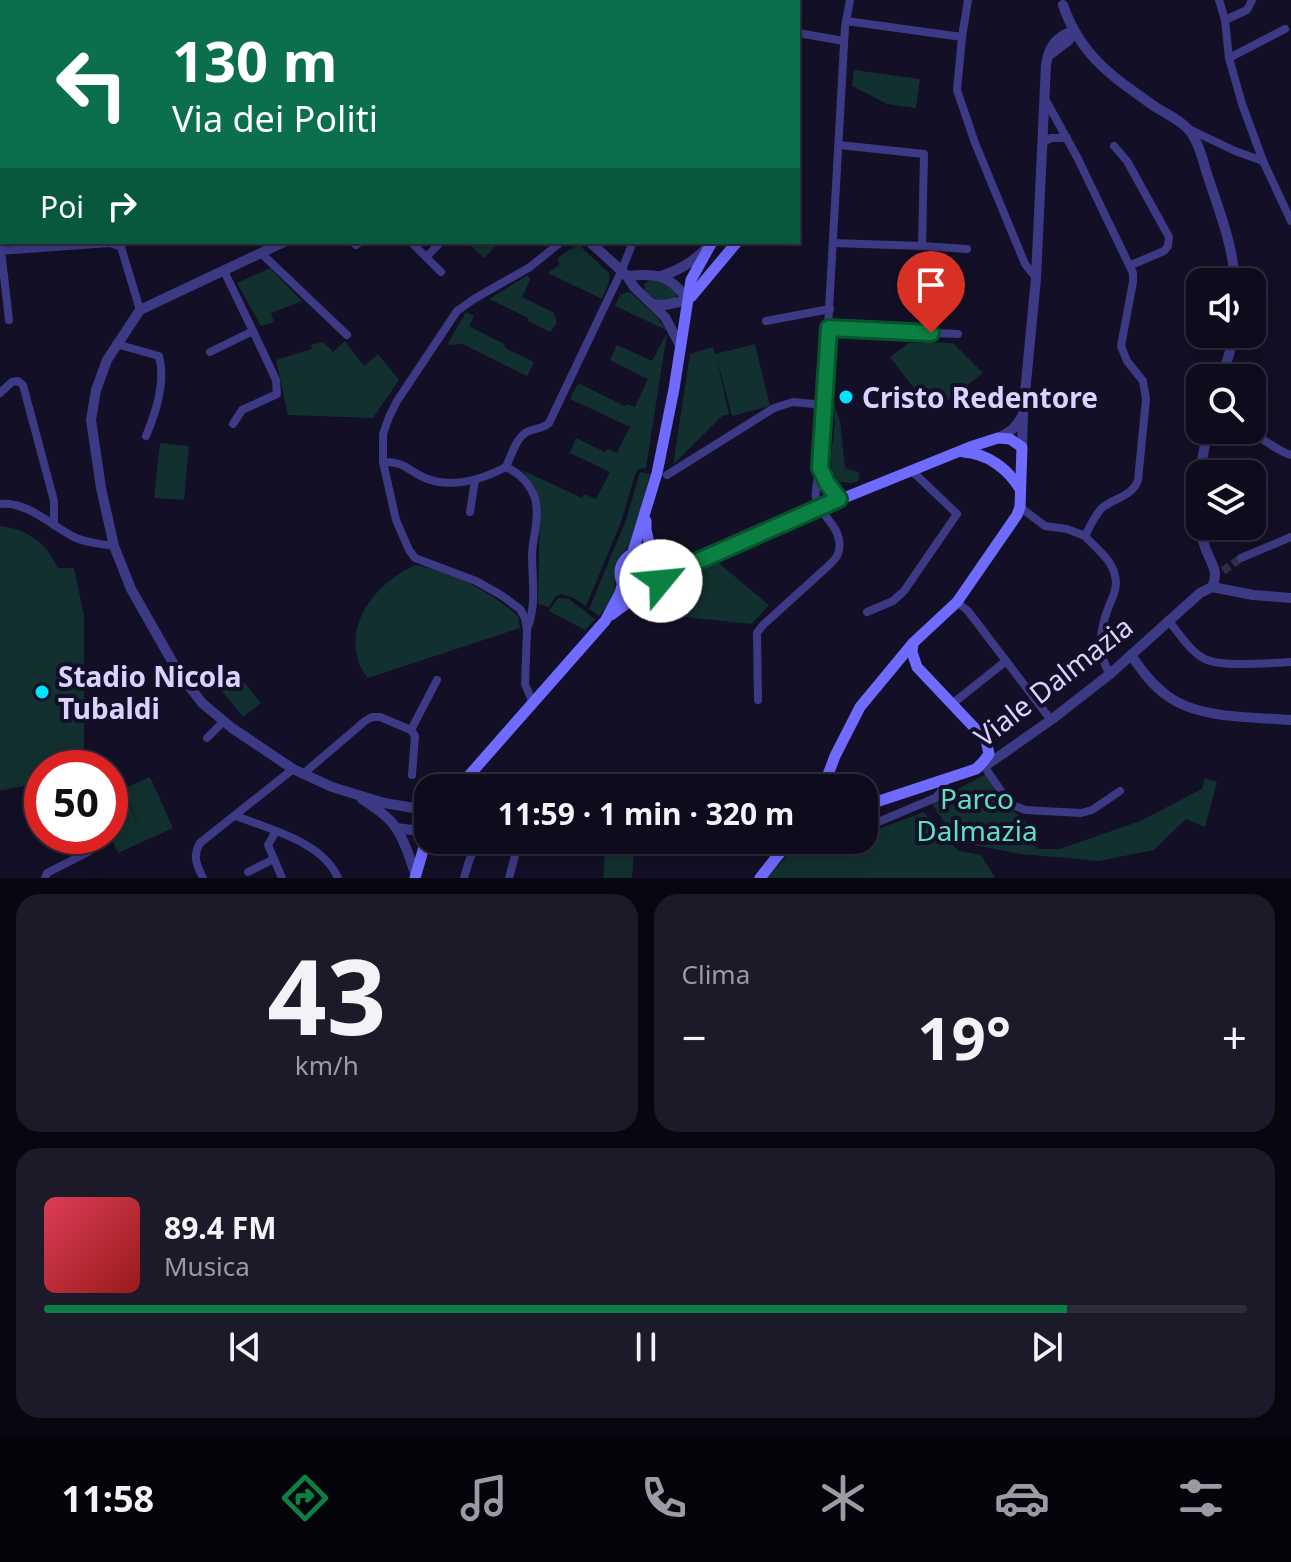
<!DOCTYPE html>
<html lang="it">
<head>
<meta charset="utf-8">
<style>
  :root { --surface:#0e0b1c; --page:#1c1929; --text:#f1f3f6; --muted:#9b9ba3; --line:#2e2b3b; --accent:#0b8043 }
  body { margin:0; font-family:"Noto Sans",sans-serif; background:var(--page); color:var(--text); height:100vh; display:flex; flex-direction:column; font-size:30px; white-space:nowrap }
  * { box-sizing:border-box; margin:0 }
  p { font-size:26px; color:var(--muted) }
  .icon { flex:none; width:44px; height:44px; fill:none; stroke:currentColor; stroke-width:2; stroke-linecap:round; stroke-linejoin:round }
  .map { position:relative; height:878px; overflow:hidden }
  .details { display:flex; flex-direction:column; gap:16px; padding:16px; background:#08060f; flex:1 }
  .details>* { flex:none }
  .banner { position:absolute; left:0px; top:0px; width:800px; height:244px; box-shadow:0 4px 20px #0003,0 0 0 2px var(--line); background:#0b6e4f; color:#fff; overflow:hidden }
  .fabs { position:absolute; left:1186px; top:268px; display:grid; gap:16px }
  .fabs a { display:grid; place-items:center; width:80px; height:80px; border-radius:16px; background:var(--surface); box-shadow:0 4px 20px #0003,0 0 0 2px var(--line); font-size:40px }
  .speed { position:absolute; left:24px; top:750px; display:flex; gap:16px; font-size:40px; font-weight:700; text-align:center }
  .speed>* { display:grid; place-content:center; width:104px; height:104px; border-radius:50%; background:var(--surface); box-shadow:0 4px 20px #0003,0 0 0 2px var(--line); line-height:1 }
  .speed .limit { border:12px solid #d22; background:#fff; color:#111 }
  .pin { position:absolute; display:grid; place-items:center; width:68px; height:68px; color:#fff; margin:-82px -34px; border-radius:50% 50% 50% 0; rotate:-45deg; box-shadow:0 0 8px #0007 }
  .pin .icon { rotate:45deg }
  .me { position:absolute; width:88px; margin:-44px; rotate:62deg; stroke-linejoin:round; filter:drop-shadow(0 0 6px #0008) }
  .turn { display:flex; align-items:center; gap:28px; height:168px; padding:0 40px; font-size:36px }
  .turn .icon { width:104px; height:104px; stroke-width:2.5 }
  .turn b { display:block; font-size:56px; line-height:68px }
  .then { display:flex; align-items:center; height:76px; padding:0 40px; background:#0003; gap:16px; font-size:30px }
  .big { font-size:60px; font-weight:700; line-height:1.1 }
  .details .card { flex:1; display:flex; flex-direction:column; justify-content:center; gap:12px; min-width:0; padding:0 28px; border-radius:24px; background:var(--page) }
  .details .dial { align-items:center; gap:0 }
  .dial b { font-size:104px; line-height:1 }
  .song { display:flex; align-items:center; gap:24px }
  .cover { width:96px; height:96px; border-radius:12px; background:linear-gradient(135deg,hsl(350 70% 55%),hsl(0 70% 35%)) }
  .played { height:8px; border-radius:4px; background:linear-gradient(90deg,var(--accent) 85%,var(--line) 85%) }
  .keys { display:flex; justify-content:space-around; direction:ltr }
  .heat { display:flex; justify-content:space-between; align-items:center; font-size:44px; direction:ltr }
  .details .tiles { flex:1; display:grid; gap:16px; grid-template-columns:1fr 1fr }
  .card:last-child { grid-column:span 2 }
  .trip { position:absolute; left:414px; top:774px; width:464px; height:80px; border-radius:24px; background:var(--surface); box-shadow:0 4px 20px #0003,0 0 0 2px var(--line); font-weight:700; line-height:80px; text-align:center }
  .menu { display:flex; height:128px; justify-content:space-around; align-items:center; background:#06040b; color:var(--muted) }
  .menu .icon { width:56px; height:56px }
  .menu .on { color:var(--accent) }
  .menu b { font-size:36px; color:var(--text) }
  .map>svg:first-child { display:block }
  .green { fill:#12302f }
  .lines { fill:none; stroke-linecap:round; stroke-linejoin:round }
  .minor-tunnel { stroke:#312d47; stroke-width:8; stroke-dasharray:8 4; stroke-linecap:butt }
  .minor { stroke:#3d3a85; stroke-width:8 }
  .tertiary { stroke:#3d3a85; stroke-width:10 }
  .secondary { stroke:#6f6bff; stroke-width:11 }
  .route-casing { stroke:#07532c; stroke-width:20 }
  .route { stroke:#0b8043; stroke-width:14 }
  .poi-dot { fill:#00e5ff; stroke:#130f26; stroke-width:3 }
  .labels { text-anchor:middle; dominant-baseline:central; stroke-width:8; stroke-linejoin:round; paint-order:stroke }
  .poi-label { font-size:28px; font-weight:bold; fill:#d9d4ff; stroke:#130f26; text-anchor:start }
  .street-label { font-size:28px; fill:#d9d4ff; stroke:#130f26 }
  .park-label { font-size:28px; fill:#5fe0c0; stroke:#130f26 }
</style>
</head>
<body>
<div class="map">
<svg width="1291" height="878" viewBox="0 0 1291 878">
  <rect width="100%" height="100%" fill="#130f26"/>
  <g class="green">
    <path d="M854,70l66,9 -4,29 -29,-4 -35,-18z"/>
    <path d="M467,242h33l-16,16z"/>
    <path d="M579,245l30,28v9l-7,17 -54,-26 11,-8 -1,-7 10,-8z"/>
    <path d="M270,268l32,33 -31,12 3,9 -13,4 -24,-43z"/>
    <path d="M528,275l2,5 -8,17 32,16 3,10 -7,9 -22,-11v-3l-39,-19z"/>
    <path d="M651,280c12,0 19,5 26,14l-1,6 -8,1 -17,-3 -6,-7 -1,-7z"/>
    <path d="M627,292l4,1 26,24 9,13 -51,-24 5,-11z"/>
    <path d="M466,312l8,4 -5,10 35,18 1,4 29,14 -7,14 -64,-32 -16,1z"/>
    <path d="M667,333l-21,135 -8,1 -3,6 -14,47 -35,84 -12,-8 -12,-4 -7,3 -6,10 -11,-3 2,-100 -4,-15 -14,-19 58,27 2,1 2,-4 12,5 14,-27 -40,-19 6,-15 29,14 2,-3 10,4 13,-26 -60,-28 8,-16 47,23 1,-2 9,3 13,-28 -38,-19 7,-15 35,16z"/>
    <path d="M345,341l19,25 14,-12 21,26 -26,38 -85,-3 -12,-55 36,-11 -1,-4 12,-3 10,10z"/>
    <path d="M909,343h44l30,30 -51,39 -42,-55z"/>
    <path d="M755,344l15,62 -38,10 -16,-60 13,58 -7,2 -49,49 17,-111 23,-7 2,7z"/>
    <path d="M834,405l6,16 5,47 15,5 -2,8 -7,2 -11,-1c-15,-15 -7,-33 -6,-50 1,-10 0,-17 0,-27z"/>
    <path d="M160,443l29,3 -5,54 -30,-2z"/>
    <path d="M640,472l10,2 -20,72 -11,11 -3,7 -1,27 -6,12 -10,13 -10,-7 37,-89z"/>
    <path d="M0,526c28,3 46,17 58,42h16l10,48v152h-42v14l-38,8h-4z"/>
    <path d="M716,561l53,44 -17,19 -86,-9 8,-31z"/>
    <circle cx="641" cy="573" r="11"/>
    <path d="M416,565c37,8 73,25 102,51l2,12 -152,50c-6,-7 -9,-14 -11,-23 -9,-39 25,-76 59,-90z"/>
    <path d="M558,598l11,1 26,20 -10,11 -36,-19z"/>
    <path d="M235,672l26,31 -18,14 -25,-31z"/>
    <path d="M986,774l23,33 17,15 2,20 12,7h20l80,-28 62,-32 3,-11 12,4 -12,45 -19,-8 -32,31 -55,11 -78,-7 -63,-12 -27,-39z"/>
    <path d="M150,777l23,51 -55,25 -8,-17v-41l12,-5 18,38 -17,-39z"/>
    <path d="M924,812l23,28 12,11 22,4 14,23h-229l37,-38h23l8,7 17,-7h13v-6z"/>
    <path d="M606,840h29l-3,38h-29z"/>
  </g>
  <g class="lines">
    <path class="minor-tunnel" d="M1223,571l18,-13"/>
    <g class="minor">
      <path d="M565,0l1,2"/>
      <path d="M968,0l-6,37 -5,53 18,53 50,121 11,14"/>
      <path d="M1219,0l6,20 4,38 13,46 21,57 28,60"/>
      <path d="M672,2v-2"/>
      <path d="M1225,20l22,-10 5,-10"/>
      <path d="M846,21l116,16"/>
      <path d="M798,33l46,8"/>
      <path d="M0,45l2,1"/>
      <path d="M1229,58l56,-29"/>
      <path d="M0,84h2"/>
      <path d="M1044,97l33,60 56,116v9l-12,64 6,15 16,20 3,18 -8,81c-5,16 -24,18 -36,28 -7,7 -12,18 -17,28 10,12 27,23 30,40 3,11 -2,20 -6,30 -9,22 -13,47 1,68"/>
      <path d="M1189,129l46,22 28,10"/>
      <path d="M1042,143l9,-5h16"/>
      <path d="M1114,146l13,15 42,76 -1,9 -4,5 -33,14"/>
      <path d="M0,172l1,78 8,70"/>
      <path d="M353,242l3,3 4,-3"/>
      <path d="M411,242l15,15"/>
      <path d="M833,243l89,3 2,-92 -85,-9"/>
      <path d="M922,246l45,3"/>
      <path d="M0,251l110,-8 11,4 19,63"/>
      <path d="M261,253l86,82"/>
      <path d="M441,272l-15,-15 15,-15"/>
      <path d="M766,321l64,-12"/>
      <path d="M829,328l129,6"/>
      <path d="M116,344l43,12c7,26 -3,56 -13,80"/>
      <path d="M210,352l43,-21 -29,-60"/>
      <path d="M0,393l12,-11 6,-1 5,4 31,116v24"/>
      <path d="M233,424l9,-14 35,-16 -1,-14 -23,-49"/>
      <path d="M1254,434c13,7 23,17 37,21"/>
      <path d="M383,462c24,0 23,8 42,16 27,11 56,2 81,-11"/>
      <path d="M506,467c5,-11 11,-32 23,-36 8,-3 13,-2 20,-8l72,-151 12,-30"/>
      <path d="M506,467c13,6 24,17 29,31 5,18 -2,38 -3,56 0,26 5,51 -5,75"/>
      <path d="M821,469l6,14 12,16"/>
      <path d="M667,475l107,-67 19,-6 31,3"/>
      <path d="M0,504c29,-3 52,23 76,34 12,5 25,6 38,8"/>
      <path d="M1020,507l25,19 22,3 18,7"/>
      <path d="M470,512l5,-32"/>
      <path d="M1241,558l50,-21"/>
      <path d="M957,602l11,9 83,109"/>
      <path d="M867,612l26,-11 11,-10 53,-77 -46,-44"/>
      <path d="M1168,620c10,12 21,30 35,38 17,10 66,5 88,4"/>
      <path d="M758,700l-1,-67 6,-8c17,-15 34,-31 52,-47 7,-7 17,-14 22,-22 5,-10 2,-22 -4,-30 -19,-27 -21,-23 -13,-58l25,-441 5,-27"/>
      <path d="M533,703l-8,-19 2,-54 -2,-12 -5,-9 -19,-14 -25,-14 -61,-23 -6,-8 -13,-30 -13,-58v-28l6,-17 8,-16 60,-90 17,-12 56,-32 31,-25"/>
      <path d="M952,704l54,-43"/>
      <path d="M411,730l26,-50"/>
      <path d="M207,738l17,-17"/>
      <path d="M984,766l26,38 15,6 56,3 11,-3 28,-19"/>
      <path d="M303,774l62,-53 7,-4h8l31,13 4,6 -3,39"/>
      <path d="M236,816c33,13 87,26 102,62"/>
      <path d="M864,828l71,-30 5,-5 7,-14"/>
      <path d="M486,840l31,8 -8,30"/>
      <path d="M832,842l4,-2"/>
      <path d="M274,859l8,19"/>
      <path d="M248,872l26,-13 -6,-14 8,-14"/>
      <path d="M45,878l2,-5 41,-21"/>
      <path d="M203,878c-6,-12 -11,-22 -3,-35l93,-74"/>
      <path d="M464,878l5,-17 9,-21"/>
    </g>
    <g class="tertiary">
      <path d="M475,0v2"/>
      <path d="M1063,5c18,52 51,73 94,103 10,6 23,12 31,21 10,11 15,31 19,45 12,36 26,71 28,108"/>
      <path d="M1048,56l21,-16 4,-9"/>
      <path d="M284,242l-144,68 -33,50 -11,30 -5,30 10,68 13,58 17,43 46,81 25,33 30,25 61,41 39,18 52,16 30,5 14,-4"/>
      <path d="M590,242l37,34 7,11 31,30 16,30"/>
      <path d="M627,276c31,-3 43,-1 61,24l-23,5 -12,-1"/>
      <path d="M661,276c19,-6 31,-14 45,-27"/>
      <path d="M1222,378l13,-44"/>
      <path d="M1208,430c-6,31 -14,61 -9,93 1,8 3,16 6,24 5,15 15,24 7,40"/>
      <path d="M998,438c12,-6 18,-10 24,-22"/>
      <path d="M1022,447l1,-33 13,-136 10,-213c3,-18 9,-28 27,-34"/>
      <path d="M1212,587l41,8 38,3"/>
      <path d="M1131,655c11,16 22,31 38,42 31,22 85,20 122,23"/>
      <path d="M977,768l11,-4 63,-44 59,-46 90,-81 12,-6"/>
      <path d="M362,799c12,8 26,17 34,29 10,14 14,32 20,48"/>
      <path d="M414,808l14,16"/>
      <path d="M396,828l16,2 16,-3"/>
    </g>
    <g class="secondary">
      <path d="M733,2v-2"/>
      <path d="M691,297l46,-55"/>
      <path d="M963,452c24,1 45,17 57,37"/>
      <path d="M646,521v9l6,25"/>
      <circle cx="641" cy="573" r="21"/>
      <path d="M632,555l25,-82 17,-84 17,-109 21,-38"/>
      <path d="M655,557l14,4 23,1"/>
      <path d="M661,581l35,-19 113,-50 161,-65 28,-9 12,1 12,8 -2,60 -3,8 -60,87 -44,41 -53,64 -25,49 -12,32"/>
      <path d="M611,615l20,-15 10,-6"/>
      <path d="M458,788l147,-167 15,-28 3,-11"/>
      <path d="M864,806l112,-37 7,-7 6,-8 -3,-14 -69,-73 -5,-15 1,-9"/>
      <path d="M415,878l13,-45"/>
      <path d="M760,878l19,-24 15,-14"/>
    </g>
  </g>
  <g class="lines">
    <defs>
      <path id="route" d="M661,581l35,-19 143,-63 -12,-16 -7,-15 9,-140 102,5"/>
    </defs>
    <use href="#route" class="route-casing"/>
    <use href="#route" class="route"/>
  </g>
  <g class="poi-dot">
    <circle cx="846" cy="397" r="8"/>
    <circle cx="42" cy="692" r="8"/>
  </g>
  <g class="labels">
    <g class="poi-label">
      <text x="862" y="397">Cristo Redentore</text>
      <text x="58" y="676">Stadio Nicola<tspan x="58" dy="32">Tubaldi</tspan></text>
    </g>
    <g class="street-label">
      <text transform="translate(1053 681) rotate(-38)">Viale Dalmazia</text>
    </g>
    <g class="park-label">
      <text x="977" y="798">Parco<tspan x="977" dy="32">Dalmazia</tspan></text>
    </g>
  </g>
</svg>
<div class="fabs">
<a><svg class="icon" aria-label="sound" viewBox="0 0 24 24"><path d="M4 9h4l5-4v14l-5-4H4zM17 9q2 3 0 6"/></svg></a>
<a><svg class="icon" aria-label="search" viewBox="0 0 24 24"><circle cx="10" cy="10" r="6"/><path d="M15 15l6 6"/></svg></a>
<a><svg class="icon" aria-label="layers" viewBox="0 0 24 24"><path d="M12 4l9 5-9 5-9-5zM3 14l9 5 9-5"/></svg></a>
</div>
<div class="speed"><div class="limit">50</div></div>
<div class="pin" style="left:931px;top:333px;background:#d93025"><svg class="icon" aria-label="arrive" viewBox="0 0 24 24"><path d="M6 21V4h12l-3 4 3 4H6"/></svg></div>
<svg class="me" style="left:661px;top:581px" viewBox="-20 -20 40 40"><circle r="19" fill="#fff"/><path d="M0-13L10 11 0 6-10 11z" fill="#0b8043"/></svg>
<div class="trip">11:59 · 1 min · 320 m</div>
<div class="banner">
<div class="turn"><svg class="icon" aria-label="left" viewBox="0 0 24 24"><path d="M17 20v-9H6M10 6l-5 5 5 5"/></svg><div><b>130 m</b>Via dei Politi</div></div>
<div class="then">Poi<svg class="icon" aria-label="right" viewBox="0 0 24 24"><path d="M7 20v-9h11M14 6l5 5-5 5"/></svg></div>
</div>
</div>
<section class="details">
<div class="tiles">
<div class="card dial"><b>43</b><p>km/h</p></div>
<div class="card"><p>Clima</p>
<div class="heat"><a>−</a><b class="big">19°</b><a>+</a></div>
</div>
<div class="card">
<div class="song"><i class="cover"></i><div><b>89.4 FM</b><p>Musica</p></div></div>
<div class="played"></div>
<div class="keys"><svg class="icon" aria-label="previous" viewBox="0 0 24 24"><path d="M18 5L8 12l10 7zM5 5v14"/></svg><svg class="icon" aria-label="pause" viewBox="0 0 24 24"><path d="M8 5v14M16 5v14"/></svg><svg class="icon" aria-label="next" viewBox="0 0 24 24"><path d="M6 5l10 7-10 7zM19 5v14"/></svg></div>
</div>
</div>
</section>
<nav class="menu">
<b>11:58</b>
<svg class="icon on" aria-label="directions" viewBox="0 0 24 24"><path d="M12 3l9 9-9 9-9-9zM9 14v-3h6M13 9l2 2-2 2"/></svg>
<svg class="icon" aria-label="music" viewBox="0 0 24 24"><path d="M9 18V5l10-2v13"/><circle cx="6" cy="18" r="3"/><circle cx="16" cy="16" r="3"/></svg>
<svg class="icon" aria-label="phone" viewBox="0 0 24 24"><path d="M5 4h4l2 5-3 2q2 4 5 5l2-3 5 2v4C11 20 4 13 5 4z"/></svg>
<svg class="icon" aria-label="climate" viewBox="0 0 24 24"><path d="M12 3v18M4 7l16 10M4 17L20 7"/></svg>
<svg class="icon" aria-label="car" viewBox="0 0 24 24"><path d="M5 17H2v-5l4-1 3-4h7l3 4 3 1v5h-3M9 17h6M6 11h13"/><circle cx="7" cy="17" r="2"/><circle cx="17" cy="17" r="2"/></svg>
<svg class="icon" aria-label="filters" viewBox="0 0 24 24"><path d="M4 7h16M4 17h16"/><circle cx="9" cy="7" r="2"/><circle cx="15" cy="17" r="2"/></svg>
</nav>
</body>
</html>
